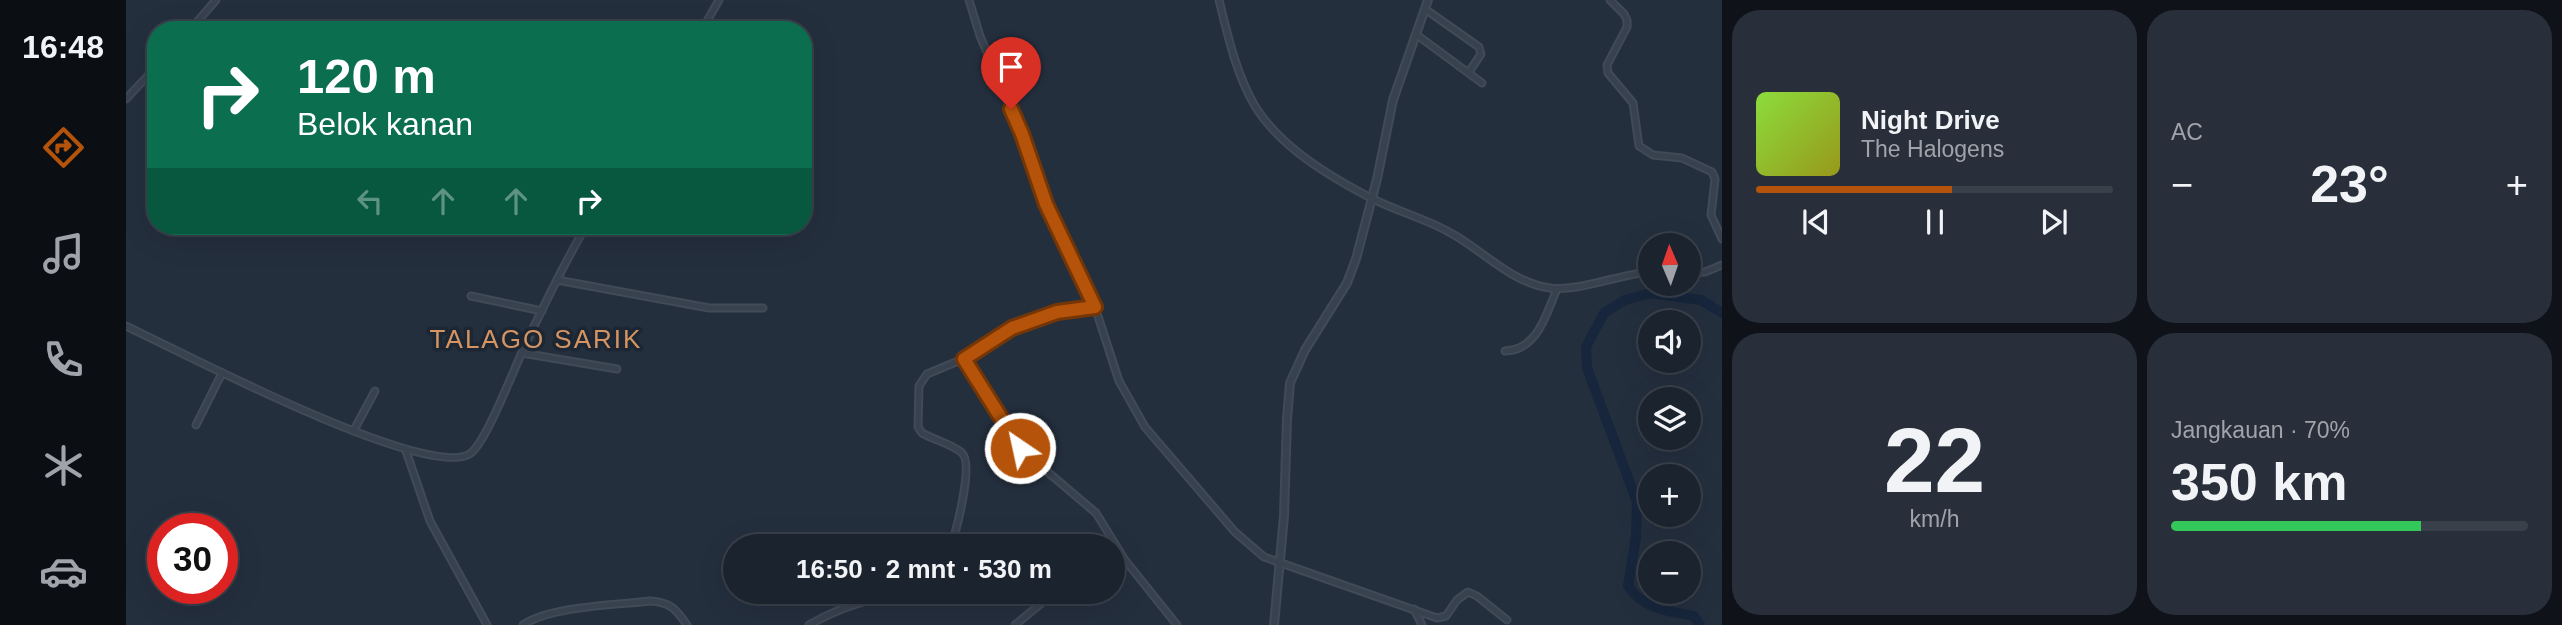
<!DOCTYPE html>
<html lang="id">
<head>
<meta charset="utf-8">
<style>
  :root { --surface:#1b232e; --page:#282f3a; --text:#f1f3f6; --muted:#a0a4aa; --line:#39404a; --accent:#b45309 }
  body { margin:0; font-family:Arial,sans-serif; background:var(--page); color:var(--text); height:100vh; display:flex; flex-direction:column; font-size:26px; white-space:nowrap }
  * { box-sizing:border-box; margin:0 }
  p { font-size:23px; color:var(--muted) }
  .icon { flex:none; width:38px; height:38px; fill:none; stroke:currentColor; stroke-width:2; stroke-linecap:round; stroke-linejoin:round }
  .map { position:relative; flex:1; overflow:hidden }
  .sheet { display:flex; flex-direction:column; gap:10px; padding:10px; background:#0f1319; width:840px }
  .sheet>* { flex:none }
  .banner { position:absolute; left:21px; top:21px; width:665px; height:214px; border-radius:28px; box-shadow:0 7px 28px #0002,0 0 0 2px var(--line); background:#0b6e4f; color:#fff; overflow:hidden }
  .needle { width:46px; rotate:358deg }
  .controls { position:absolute; left:1512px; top:233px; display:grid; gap:14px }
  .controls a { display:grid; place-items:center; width:63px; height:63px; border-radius:50%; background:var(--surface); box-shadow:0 7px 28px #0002,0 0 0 2px var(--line); font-size:35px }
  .speed { position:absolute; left:21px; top:513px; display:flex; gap:14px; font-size:35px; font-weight:700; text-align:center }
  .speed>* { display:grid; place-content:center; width:91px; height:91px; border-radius:50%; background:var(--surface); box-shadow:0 7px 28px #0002,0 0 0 2px var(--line); line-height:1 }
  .speed .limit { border:10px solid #d22; background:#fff; color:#111 }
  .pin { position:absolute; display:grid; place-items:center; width:60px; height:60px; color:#fff; margin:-72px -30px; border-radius:50% 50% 50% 0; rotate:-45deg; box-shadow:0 0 7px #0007 }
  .pin .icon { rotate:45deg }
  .me { position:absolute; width:77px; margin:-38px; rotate:326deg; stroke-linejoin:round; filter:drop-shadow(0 0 5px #0008) }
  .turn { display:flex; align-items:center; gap:24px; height:147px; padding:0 35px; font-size:32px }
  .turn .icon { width:91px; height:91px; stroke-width:2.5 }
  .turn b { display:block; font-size:49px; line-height:60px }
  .lanes { display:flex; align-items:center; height:66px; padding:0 35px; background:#0003; justify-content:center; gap:35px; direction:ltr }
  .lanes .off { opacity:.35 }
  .big { font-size:52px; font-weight:700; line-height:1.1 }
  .sheet .widget { flex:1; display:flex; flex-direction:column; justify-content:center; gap:10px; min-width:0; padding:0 24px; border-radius:28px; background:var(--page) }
  .sheet .dial { align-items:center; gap:0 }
  .dial b { font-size:91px; line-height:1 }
  .song { display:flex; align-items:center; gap:21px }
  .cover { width:84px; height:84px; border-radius:10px; background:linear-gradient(135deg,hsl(90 70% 55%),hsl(60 70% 35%)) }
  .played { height:7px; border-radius:4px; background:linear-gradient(90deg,var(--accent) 55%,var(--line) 55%) }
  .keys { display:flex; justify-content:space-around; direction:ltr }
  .heat { display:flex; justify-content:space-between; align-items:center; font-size:38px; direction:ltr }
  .charge { height:10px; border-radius:5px; background:linear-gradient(90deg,#34c759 70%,var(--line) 0) }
  .sheet .tiles { flex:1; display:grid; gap:10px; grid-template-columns:repeat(2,1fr) }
  .trip { position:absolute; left:597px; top:534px; width:402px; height:70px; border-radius:35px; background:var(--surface); box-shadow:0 7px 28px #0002,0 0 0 2px var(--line); font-weight:700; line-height:70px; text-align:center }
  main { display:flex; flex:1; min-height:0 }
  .tabs { display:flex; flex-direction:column; width:126px; justify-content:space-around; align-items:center; background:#0b0e12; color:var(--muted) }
  .tabs .icon { width:49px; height:49px }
  .tabs .active { color:var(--accent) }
  .tabs b { font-size:32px; color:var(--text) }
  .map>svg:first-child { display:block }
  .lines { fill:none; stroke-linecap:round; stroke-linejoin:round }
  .river { stroke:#17263c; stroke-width:10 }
  .minor-casing { stroke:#414a57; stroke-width:9 }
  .tertiary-casing { stroke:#414a57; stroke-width:10 }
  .minor { stroke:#38414e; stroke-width:5 }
  .tertiary { stroke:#38414e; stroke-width:6 }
  .route-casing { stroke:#753606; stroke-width:18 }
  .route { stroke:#b45309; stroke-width:12 }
  .labels { text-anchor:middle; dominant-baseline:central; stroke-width:7; stroke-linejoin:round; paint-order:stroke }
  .quarter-label { font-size:26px; letter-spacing:2px; fill:#d59563; stroke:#1d2633 }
</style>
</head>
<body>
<main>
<nav class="tabs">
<b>16:48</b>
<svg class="icon active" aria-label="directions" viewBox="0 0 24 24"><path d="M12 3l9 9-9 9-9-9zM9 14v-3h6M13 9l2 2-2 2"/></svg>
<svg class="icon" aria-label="music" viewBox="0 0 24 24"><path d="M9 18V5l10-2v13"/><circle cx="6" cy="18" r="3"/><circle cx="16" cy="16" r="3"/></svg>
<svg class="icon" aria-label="phone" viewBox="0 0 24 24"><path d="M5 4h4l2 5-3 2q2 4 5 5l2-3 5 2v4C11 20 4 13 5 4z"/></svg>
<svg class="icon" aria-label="climate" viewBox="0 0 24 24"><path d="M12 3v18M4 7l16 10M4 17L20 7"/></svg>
<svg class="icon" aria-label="car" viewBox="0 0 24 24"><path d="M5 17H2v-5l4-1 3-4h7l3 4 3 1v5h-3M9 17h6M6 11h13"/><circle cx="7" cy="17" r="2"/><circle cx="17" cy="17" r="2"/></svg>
</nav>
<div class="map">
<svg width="1596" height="625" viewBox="0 0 1596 625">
  <rect width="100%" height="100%" fill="#242f3e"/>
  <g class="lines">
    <path class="river" d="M1574,625l-6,-9c-26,-5 -51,-7 -66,-30l8,-49 1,-35 -50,-134 -1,-21 18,-34 21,-13 26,-7 50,7 21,13"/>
    <defs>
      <g id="minor">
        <path d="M843,0l11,36 42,98 24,70 49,103 24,74 26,46 90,105 29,25 173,61 9,-2 11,-16 11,-8 9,4 30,24"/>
        <path d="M1093,0c9,36 17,74 36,106 25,41 74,70 116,92 25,13 53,20 78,34 34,18 62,51 101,56 28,4 70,-14 100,-16"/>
        <path d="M1484,0l14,14 3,6v7l-20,38 1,8 25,30 6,43 14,9 29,3 30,14 3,7 -4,36 11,24"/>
        <path d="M1299,9l54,38 2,7 -12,18"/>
        <path d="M64,30l26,-30"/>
        <path d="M576,30l17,-30"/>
        <path d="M1291,35l65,48"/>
        <path d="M0,99l30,-32"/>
        <path d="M1563,273l16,-1 17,-7"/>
        <path d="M431,280l152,28h54"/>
        <path d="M345,296l71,15"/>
        <path d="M0,326c49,23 306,158 345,127 17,-14 45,-90 57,-114 18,-38 37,-77 58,-113"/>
        <path d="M1379,351c33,-1 41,-37 52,-62"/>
        <path d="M396,353l95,16"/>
        <path d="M838,359l49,80 17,18 66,56 29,47 52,65"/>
        <path d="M70,425l26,-52"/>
        <path d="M228,430l21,-39"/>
        <path d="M280,451l24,70 57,104"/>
        <path d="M825,546c5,-15 23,-82 11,-93 -10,-9 -28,-13 -40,-20l-4,-6 1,-41 8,-12 48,-20 37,-26 45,-16 38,-5"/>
        <path d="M1288,609l8,16"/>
        <path d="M397,625c27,-19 94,-20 127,-24 20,1 26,8 37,24"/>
        <path d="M683,625c21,-12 42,-21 66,-26 13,-3 25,-2 38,-7"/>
        <path d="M889,625l40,-33"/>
      </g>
      <path id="tertiary" d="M1148,625l10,-109 3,-97 3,-36 15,-33 42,-67 9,-24 21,-80 16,-79 35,-100"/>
    </defs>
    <use href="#minor" class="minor-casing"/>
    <use href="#tertiary" class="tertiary-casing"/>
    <use href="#minor" class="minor"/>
    <use href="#tertiary" class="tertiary"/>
  </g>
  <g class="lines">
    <defs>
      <path id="route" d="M885,109l11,25 24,70 49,103 -38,5 -45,16 -48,31 56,89"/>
    </defs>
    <use href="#route" class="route-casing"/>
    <use href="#route" class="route"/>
  </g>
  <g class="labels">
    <g class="quarter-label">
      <text x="410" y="339">TALAGO SARIK</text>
    </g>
  </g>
</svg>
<div class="controls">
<a><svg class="needle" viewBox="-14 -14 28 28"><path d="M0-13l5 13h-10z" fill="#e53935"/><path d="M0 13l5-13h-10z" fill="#a0a4aa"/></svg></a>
<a><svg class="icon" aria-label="sound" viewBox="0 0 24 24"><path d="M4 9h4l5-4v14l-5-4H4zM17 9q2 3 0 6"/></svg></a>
<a><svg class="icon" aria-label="layers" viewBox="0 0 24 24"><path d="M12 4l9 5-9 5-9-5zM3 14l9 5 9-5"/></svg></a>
<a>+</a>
<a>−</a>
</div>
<div class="speed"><div class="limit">30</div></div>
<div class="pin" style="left:885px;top:109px;background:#d93025"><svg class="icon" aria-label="arrive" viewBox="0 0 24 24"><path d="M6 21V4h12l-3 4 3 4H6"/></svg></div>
<svg class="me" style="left:894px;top:448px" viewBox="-20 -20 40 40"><circle r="17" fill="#b45309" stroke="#fff" stroke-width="3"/><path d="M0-11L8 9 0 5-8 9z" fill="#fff"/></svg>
<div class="trip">16:50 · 2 mnt · 530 m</div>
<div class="banner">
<div class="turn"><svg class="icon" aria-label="right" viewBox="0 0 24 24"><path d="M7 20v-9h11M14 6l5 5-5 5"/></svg><div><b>120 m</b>Belok kanan</div></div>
<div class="lanes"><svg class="icon off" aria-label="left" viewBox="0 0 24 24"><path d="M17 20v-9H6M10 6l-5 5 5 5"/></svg><svg class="icon off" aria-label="ahead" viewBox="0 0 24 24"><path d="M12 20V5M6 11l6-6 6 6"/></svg><svg class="icon off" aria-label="ahead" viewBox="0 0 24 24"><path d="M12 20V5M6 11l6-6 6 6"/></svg><svg class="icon" aria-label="right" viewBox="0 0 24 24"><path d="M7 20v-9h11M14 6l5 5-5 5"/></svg></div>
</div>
</div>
<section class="sheet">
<div class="tiles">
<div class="widget">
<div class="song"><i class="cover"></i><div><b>Night Drive</b><p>The Halogens</p></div></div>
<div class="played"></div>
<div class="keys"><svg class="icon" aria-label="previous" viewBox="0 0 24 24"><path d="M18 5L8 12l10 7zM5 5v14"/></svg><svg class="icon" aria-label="pause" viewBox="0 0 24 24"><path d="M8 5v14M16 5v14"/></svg><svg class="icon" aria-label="next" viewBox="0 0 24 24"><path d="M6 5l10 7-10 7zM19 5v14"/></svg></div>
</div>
<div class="widget"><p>AC</p>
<div class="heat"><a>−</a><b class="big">23°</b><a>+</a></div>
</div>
<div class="widget dial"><b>22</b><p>km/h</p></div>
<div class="widget"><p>Jangkauan · 70%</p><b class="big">350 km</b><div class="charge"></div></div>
</div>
</section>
</main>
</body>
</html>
